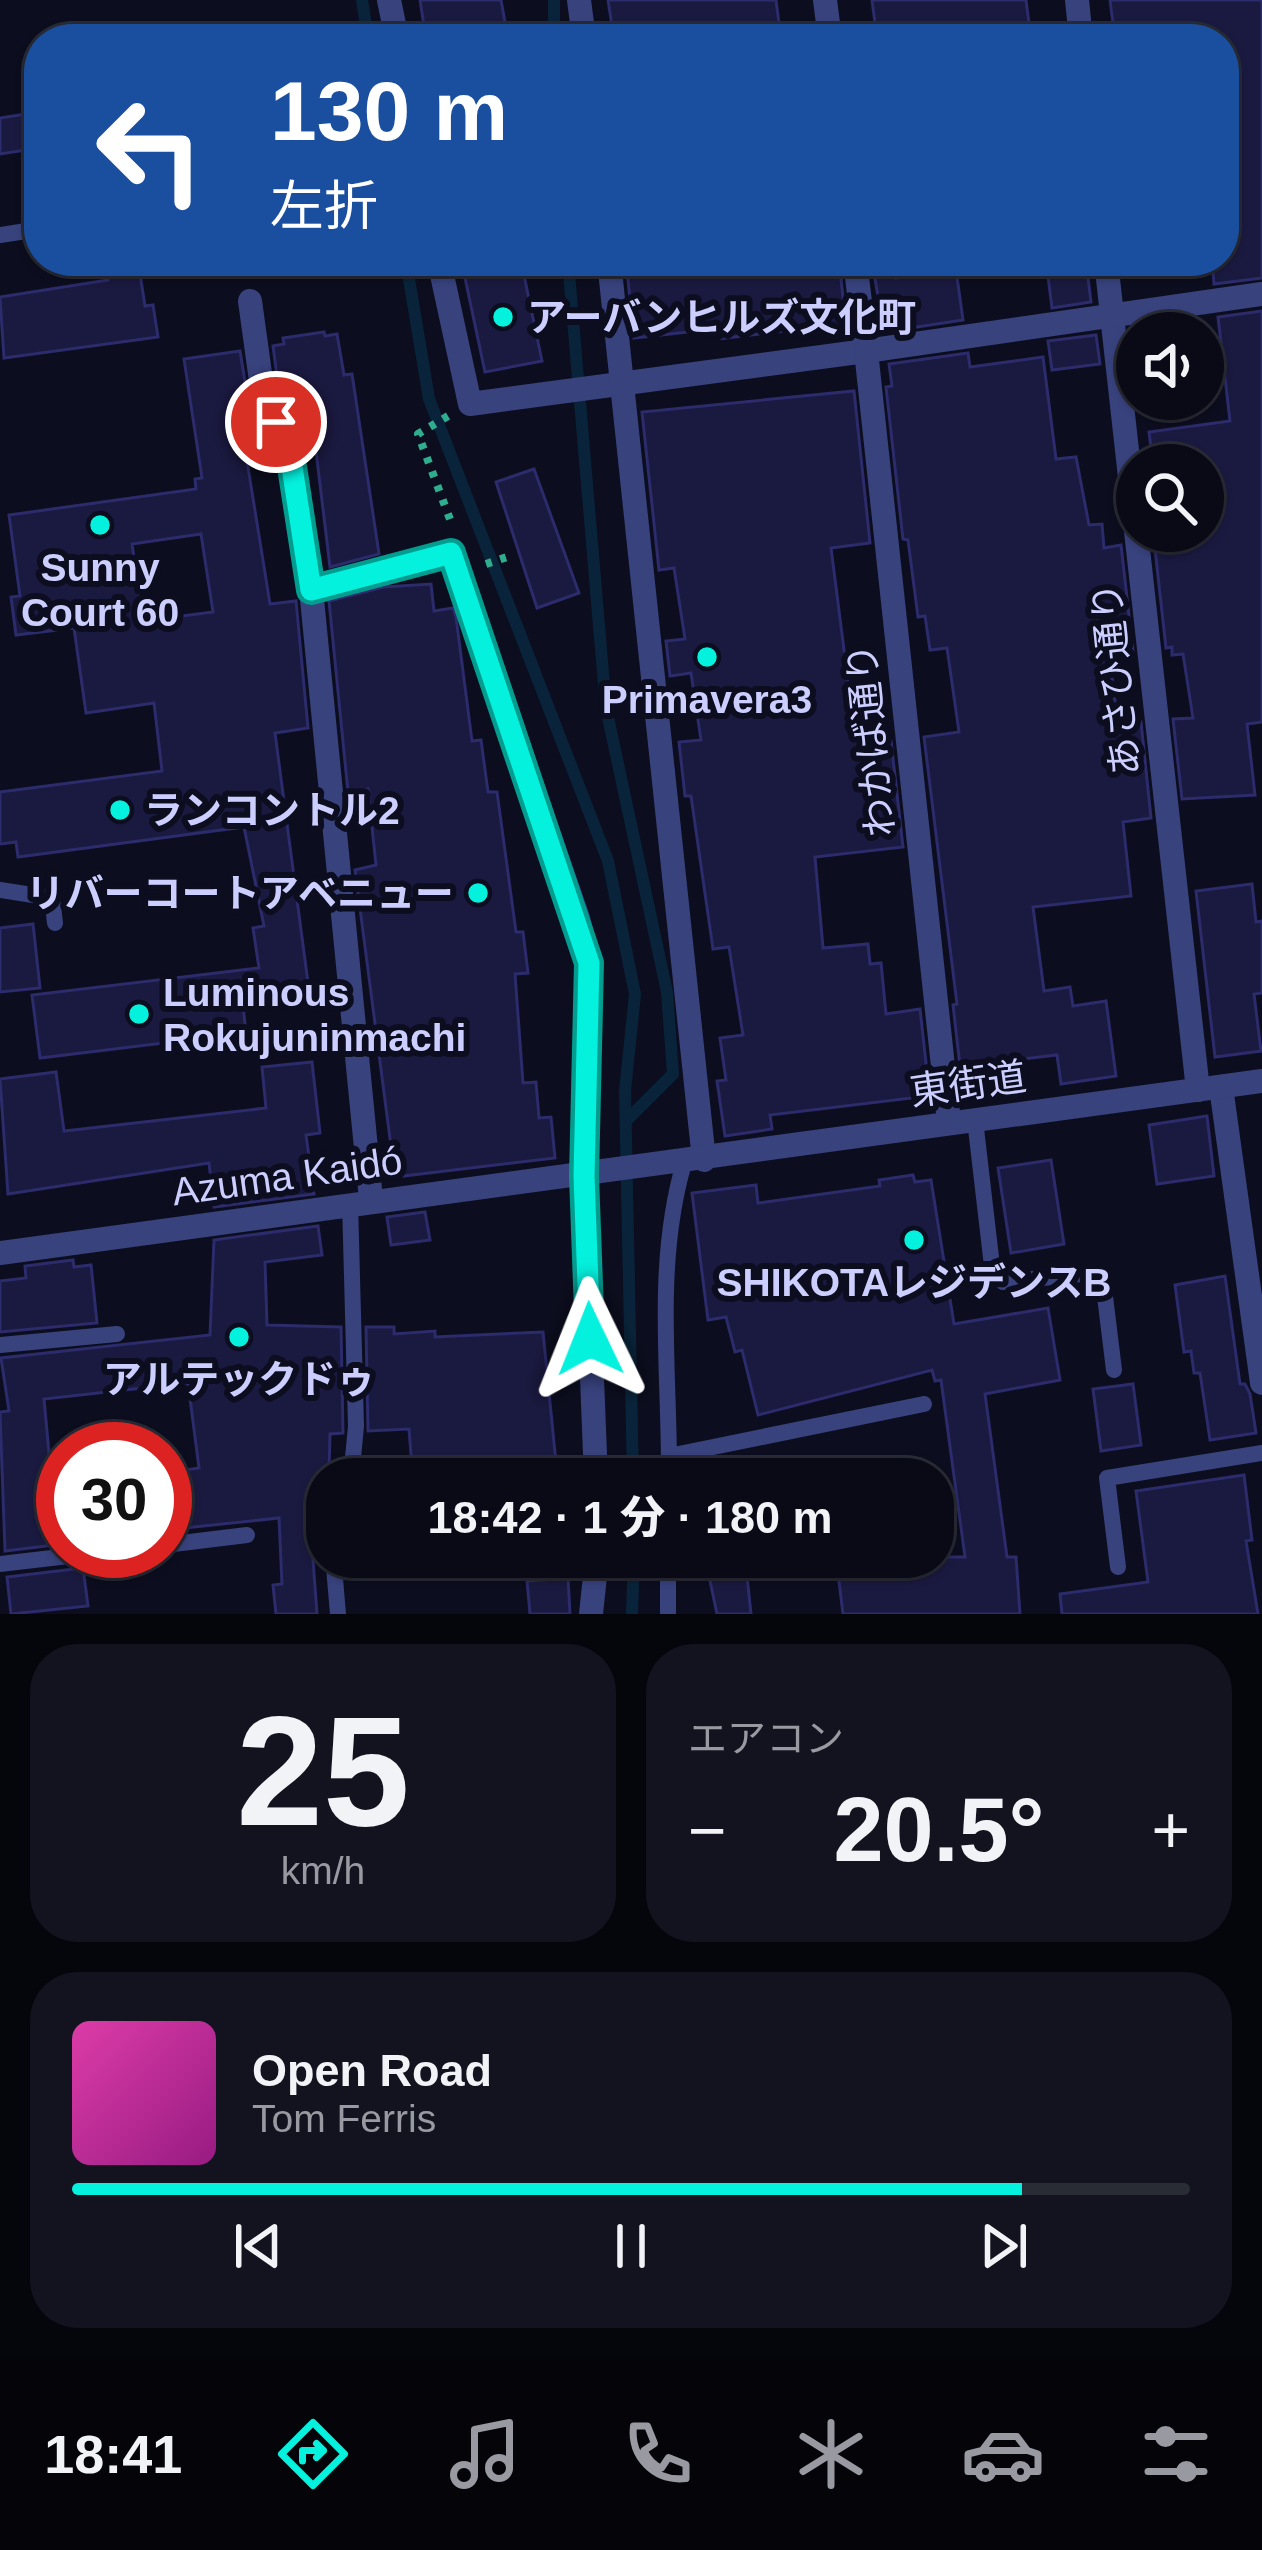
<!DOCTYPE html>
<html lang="ja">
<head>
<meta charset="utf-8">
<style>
  :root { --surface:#090a16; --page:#12131f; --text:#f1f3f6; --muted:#999aa1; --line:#292b35; --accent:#04f1de }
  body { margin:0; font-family:Helvetica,"Noto Sans JP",sans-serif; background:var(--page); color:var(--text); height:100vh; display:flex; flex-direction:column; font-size:45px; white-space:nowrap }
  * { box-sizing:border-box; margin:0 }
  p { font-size:39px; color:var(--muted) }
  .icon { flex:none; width:66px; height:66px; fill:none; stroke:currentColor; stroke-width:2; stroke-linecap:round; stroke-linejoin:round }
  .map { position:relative; height:1614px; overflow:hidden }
  .drawer { display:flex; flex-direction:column; gap:30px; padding:30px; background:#05060c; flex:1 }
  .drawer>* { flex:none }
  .top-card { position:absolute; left:24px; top:24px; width:1215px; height:252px; border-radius:48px; box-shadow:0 3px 9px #0004,0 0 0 3px var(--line); background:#1a4fa0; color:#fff; overflow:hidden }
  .buttons { position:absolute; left:1116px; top:312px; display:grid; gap:24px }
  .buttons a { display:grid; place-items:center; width:108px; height:108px; border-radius:50%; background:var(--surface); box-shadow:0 3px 9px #0004,0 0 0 3px var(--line); font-size:60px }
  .speed { position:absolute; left:36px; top:1422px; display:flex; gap:24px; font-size:60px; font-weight:700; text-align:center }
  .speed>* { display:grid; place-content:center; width:156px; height:156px; border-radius:50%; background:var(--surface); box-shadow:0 3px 9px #0004,0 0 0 3px var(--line); line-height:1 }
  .speed .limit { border:18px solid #d22; background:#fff; color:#111 }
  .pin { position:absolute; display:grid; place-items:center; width:102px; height:102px; color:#fff; margin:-51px; border:6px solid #fff; border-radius:50%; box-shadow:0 3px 12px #0007 }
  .me { position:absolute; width:132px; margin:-66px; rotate:358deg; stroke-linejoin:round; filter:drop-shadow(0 0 9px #0008) }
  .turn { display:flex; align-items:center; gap:42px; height:252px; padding:0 48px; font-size:54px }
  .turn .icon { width:156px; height:156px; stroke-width:2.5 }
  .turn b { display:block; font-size:84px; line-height:102px }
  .big { font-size:90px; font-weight:800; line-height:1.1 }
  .drawer .card { flex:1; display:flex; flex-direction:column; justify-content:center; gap:18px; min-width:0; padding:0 42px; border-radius:48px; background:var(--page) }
  .drawer .dial { align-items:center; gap:0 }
  .dial b { font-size:156px; line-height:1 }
  .song { display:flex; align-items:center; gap:36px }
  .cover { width:144px; height:144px; border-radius:18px; background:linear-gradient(135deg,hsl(320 70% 55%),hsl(310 70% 35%)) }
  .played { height:12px; border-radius:6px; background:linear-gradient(90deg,var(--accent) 85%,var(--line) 85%) }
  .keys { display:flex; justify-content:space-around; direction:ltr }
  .heat { display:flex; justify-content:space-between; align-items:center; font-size:66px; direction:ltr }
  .drawer .tiles { flex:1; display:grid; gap:30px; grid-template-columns:1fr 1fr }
  .card:last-child { grid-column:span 2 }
  .trip { position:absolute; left:306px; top:1458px; width:648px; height:120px; border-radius:48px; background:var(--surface); box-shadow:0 3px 9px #0004,0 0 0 3px var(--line); font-weight:800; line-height:120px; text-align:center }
  .dock { display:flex; height:192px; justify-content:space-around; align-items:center; background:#040409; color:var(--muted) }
  .dock .icon { width:84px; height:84px }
  .dock .current { color:var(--accent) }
  .dock b { font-size:54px; color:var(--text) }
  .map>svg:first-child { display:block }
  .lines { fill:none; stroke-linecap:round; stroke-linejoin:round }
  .stream { stroke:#09243a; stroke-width:12 }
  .building { fill:#1a193f; stroke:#2c2b6b; stroke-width:3; fill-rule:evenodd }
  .path { stroke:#2fae8f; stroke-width:8; stroke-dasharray:6 9; stroke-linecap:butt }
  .lane { stroke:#38427d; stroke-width:16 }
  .street { stroke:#38427d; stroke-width:24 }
  .route-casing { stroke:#039d90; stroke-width:30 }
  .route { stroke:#04f1de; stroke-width:21 }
  .poi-dot { fill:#04f1de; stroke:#0c0d1e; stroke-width:4.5 }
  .labels { text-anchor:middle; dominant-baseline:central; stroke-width:12; stroke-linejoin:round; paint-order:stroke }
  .poi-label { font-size:39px; font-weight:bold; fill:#cbcefe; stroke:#0c0d1e }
  .street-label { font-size:39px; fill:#cbcefe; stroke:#0c0d1e }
</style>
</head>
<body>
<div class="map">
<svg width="1262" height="1614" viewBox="0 0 1262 1614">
  <rect width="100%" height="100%" fill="#0c0d1e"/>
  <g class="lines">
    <g class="stream">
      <path d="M362,0l6,39"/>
      <path d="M554,39v-39"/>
      <path d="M406,261l23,138 179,462 27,133 -10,97 8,388"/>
      <path d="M568,261l38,447 61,284 6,82 -47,47"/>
      <path d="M632,1614l2,-57"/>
    </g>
  </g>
  <g class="building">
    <path d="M420,0h81l7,39h-82z"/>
    <path d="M608,0h168l5,39h-167z"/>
    <path d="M872,0h154l5,39h-154z"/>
    <path d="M1110,0h152v278l-48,6 -2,-23h12v-222h-109z"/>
    <path d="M39,112v36l-39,6v-36z"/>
    <path d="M105,261h33l7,45 8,-1 5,32 -154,21 -4,-61 108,-17z"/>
    <path d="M470,261h51l21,100 -57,11 -21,-99 8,-2z"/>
    <path d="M626,261h213l7,63 -121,14 16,-12 -107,12z"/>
    <path d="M872,261h23l1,17 60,-8 7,50 -79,12z"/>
    <path d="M1046,261h40l5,41 -39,6z"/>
    <path d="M1262,311v411l-15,2 8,71 -73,4 -9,-80 20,-1 -10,-64 -11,1v-8l-6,1 -12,-108 15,-2 -1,-7h35v-66h-50l-4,-33 81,-11 -12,-104z"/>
    <path d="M324,332l1,4 12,-2 7,41 8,-1 27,180 -49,13 -14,-116 -10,1 -28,-68 -5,-38 11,-2 -1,-6z"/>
    <path d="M1096,335l4,29 -48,6 -4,-29z"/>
    <path d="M240,351l7,43 27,63 -27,4 23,143 26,-3 12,127 -33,5 35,265 -67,8 3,27 -206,25 -8,-63 227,-27 -6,-40 11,-2 -20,-99 -226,30 -2,-15 -16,2v-52l162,-21 -8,-68 -68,10 -12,-85 -58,7 -5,-38 9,-1 -11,-81 187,-26 -1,-10 7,-1 -18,-119zM201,534l12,78 -70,9 -11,-77z"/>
    <path d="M968,353l2,14 73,-10 13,102 20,-2 13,68 13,-1 2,24 17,-3 12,106 -24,3 9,70 23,-2 10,96 -28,4 8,74 -98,11 11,84 26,-4 3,19 33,-5 10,75 -55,8 -4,-29 -97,11 -7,-61 4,-1 -33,-267 35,-5 -12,-84 -17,2 -5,-34 -7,1 -10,-77 -5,-1 -17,-152 6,-1 -3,-22z"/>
    <path d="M854,391l16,152 -39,5 24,188 32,-3 4,8 12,106 -88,10 8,91 45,-4 2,20 11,-1 5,51 34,-5 8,72 -9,1 1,15 -150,18 2,14 -47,7 -8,-55 9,-1 -6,-42 23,-3 -14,-88 -16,2 -22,-153h-6l-6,-54 22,-2 -10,-67 -21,3 -4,-35 19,-2 -11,-71 -15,2 -17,-158z"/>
    <path d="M534,469l45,124 -42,15 -41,-126z"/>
    <path d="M431,584l3,27 19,-3 3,9 16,124 9,-1 7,52h9l19,140h7l5,41 -13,1 8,109 13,-1 3,36 12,-1 4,41 -160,19 -40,-307 21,-5 -8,-76 -20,3 -19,-191 55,-14z"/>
    <path d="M1252,884l4,38 6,-1v72l-8,1 7,57 -46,6 -19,-166z"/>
    <path d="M33,924l7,64 -40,4v-64z"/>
    <path d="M312,1062l8,71 -14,2 8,59 -100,13 -5,-44 -201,31 -8,-115 56,-7 8,59 202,-23 -4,-41z"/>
    <path d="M1207,1116l7,60 -57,8 -8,-59z"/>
    <path d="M1051,1160l13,84 -53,9 -13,-85z"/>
    <path d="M913,1175l2,7 16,-2 23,144 94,-16 12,72 -75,14 22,163h9l4,57h-177l-7,-57h129l-24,-177 -6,1 -3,-11 -174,45 -16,-65 -7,2 -9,-35 -18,3 -16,-127 64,-8 2,18 122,-17 -1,-6z"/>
    <path d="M425,1212l5,28 -39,5 -4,-28z"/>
    <path d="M318,1226l4,29 -57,7 2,63 74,2 2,106 -13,1 -3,112h-15l5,68h-41l-3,-29 9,-1 -3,-66 -114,12v-57l34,-5 -11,-85 -144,16 8,87 11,-1v59l-58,7 -5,-139 9,-1 -8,-53 209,-23 4,-95z"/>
    <path d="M73,1260l1,7 17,-2 6,58 -97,9v-51l26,-3 -1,-12z"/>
    <path d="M1225,1276l15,108h5l5,10 6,39 -46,7 -10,-67h-6l-3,-22 -7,1 -9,-67z"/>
    <path d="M366,1327h28v7l41,-3v6l108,-5 13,131 -8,2 2,14h-137l-4,-50 -41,2z"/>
    <path d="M1133,1384l8,61 -40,6 -8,-62z"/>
    <path d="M1244,1475l8,65 -6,1 12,73h-196l-2,-20 88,-12 -12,-91z"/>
    <path d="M705,1557h40l6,57h-34z"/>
    <path d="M83,1568l5,38 -77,8 -4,-37z"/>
    <path d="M568,1578l2,36h-40l-3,-33z"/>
  </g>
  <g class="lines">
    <g class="path">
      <path d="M448,416l-30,18 33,88"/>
      <path d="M486,564l27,-9"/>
    </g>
    <g class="lane">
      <path d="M0,235l39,-6"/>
      <path d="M0,890l52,8 3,25"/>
      <path d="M975,1120l17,146 11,16 99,-10 12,98"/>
      <path d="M350,1202l6,224 -5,53"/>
      <path d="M0,1345l117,-11"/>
      <path d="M669,1456l255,-52"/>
      <path d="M669,1479c1,-106 -15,-213 15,-316"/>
      <path d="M165,1545l82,-10"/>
      <path d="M0,1564l111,-13"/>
      <path d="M1118,1567l-11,-89 155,-25"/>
      <path d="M338,1614l-4,-47 113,-10"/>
      <path d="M668,1614v-57"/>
    </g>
    <g class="street">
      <path d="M389,0l8,39"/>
      <path d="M579,0l5,39"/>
      <path d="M825,0l5,39"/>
      <path d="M1077,0l4,39"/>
      <path d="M439,261l31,143 396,-53 -11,-90"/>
      <path d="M609,261l95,899"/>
      <path d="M1106,261l92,829"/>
      <path d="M250,301l12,87 28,66 21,135 60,610"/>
      <path d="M311,589l140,-36 127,365 11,45 -5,213 12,303"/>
      <path d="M1221,1087l41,296"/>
      <path d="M949,1122l-83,-771 396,-57"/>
      <path d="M0,1253l1262,-172"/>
      <path d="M591,1614l6,-57"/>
    </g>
  </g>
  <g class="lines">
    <defs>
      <path id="route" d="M276,422l14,32 21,136 140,-37 138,410 -5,213 6,163"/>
    </defs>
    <use href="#route" class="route-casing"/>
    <use href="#route" class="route"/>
  </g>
  <g class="poi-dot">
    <circle cx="503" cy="317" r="12"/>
    <circle cx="100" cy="525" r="12"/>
    <circle cx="707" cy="657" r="12"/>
    <circle cx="120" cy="810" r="12"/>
    <circle cx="478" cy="893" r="12"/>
    <circle cx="139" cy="1014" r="12"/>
    <circle cx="914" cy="1240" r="12"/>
    <circle cx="239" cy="1337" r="12"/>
  </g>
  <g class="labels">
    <g class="poi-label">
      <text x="527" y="317" text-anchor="start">アーバンヒルズ文化町</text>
      <text x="100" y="567">Sunny<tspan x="100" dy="45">Court 60</tspan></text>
      <text x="707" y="699">Primavera3</text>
      <text x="144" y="810" text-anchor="start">ランコントル2</text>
      <text x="454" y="893" text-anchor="end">リバーコートアベニュー</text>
      <text x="163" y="992" text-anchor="start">Luminous<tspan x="163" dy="45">Rokujuninmachi</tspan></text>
      <text x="914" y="1282">SHIKOTAレジデンスB</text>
      <text x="239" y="1379">アルテックドゥ</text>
    </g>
    <g class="street-label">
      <text transform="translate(1116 679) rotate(-96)">あさひ通り</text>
      <text transform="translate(871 740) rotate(-96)">わかば通り</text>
      <text transform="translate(968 1084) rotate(-8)">東街道</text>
      <text transform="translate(287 1176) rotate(-8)">Azuma Kaidó</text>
    </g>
  </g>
</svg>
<div class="buttons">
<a><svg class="icon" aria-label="sound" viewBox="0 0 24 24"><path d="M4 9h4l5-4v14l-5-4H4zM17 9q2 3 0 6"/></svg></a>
<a><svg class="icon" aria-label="search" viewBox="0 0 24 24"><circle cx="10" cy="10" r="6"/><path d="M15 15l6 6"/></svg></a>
</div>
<div class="speed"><div class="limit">30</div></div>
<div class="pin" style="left:276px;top:422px;background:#d93025"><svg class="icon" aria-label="arrive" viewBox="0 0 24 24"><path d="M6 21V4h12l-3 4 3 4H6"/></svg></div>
<svg class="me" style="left:590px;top:1339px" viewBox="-20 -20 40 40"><path d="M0-17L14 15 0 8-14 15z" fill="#04f1de" stroke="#fff" stroke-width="4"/></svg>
<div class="trip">18:42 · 1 分 · 180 m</div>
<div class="top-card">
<div class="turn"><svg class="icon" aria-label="left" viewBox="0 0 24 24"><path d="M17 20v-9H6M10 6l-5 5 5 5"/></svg><div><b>130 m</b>左折</div></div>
</div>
</div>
<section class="drawer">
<div class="tiles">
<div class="card dial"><b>25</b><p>km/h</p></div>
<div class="card"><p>エアコン</p>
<div class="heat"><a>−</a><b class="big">20.5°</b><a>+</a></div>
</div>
<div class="card">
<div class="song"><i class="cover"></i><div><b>Open Road</b><p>Tom Ferris</p></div></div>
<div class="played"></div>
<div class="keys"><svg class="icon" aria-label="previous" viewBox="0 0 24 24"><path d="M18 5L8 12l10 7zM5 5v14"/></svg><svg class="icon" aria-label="pause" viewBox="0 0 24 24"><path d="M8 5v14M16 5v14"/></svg><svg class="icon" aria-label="next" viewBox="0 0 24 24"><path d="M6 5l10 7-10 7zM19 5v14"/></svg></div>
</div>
</div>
</section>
<nav class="dock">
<b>18:41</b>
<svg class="icon current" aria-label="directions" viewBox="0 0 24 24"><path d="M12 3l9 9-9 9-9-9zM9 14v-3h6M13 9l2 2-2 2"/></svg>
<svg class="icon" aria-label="music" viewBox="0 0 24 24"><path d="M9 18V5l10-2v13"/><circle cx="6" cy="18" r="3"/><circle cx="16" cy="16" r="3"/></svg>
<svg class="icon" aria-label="phone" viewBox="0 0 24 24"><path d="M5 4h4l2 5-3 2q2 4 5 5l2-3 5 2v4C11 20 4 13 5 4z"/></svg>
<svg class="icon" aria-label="climate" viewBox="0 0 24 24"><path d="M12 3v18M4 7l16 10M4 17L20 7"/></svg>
<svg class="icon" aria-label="car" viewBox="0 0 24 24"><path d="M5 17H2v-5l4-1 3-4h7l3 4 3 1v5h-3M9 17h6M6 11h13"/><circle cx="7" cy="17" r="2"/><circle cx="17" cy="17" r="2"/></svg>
<svg class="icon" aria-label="filters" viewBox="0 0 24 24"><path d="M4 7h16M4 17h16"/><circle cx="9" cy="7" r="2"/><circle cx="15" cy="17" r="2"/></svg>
</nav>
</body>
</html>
